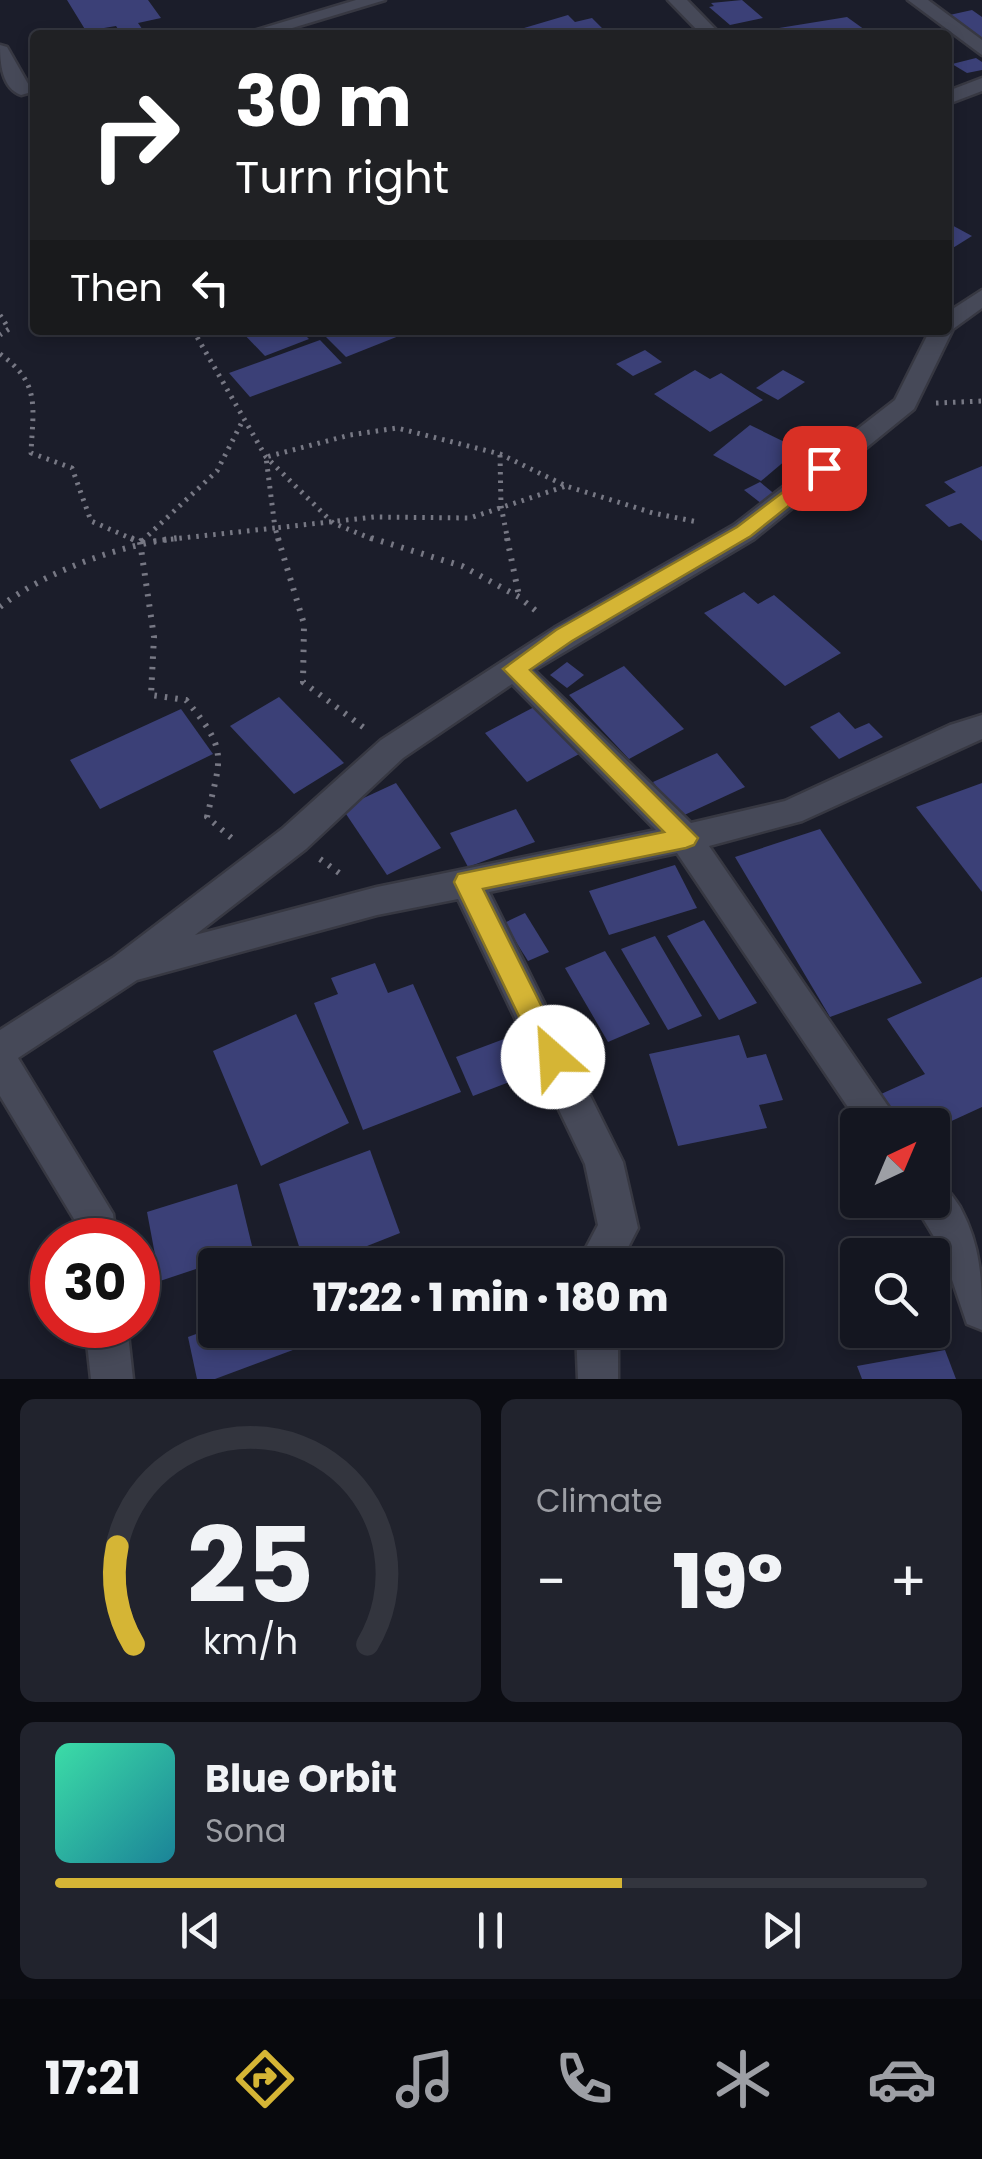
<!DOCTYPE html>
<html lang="en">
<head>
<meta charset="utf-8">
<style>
  :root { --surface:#141620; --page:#21232d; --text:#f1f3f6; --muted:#9d9fa5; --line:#33353e; --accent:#d5b535 }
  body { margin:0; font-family:Poppins,sans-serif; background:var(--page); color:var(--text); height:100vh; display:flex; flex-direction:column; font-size:38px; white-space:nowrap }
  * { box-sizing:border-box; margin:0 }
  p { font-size:32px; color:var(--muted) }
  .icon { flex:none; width:55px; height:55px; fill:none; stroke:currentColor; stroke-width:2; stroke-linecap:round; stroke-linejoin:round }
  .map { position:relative; height:1379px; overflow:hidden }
  .side { display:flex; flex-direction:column; gap:20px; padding:20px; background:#0b0c12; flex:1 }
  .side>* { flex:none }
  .top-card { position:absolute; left:30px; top:30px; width:922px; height:305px; border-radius:10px; box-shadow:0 5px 15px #0003,0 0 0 2px var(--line); background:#202124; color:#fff; overflow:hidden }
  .needle { width:65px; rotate:44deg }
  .controls { position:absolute; left:840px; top:1108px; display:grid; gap:20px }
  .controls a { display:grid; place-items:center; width:110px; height:110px; border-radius:10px; background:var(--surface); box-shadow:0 5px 15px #0003,0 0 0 2px var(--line); font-size:50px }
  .speed { position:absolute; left:30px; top:1218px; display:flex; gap:20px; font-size:50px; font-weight:700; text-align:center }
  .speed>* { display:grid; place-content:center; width:130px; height:130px; border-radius:50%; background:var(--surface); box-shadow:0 5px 15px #0003,0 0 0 2px var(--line); line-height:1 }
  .speed .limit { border:15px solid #d22; background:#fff; color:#111 }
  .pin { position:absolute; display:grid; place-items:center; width:85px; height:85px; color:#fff; margin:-42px; border-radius:20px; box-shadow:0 5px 15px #0006 }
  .me { position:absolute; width:110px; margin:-55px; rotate:334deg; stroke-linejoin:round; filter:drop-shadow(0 0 8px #0008) }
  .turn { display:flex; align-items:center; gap:35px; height:210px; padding:0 40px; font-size:45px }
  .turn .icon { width:130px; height:130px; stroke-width:2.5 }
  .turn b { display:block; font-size:70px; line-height:85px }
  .then { display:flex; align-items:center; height:95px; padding:0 40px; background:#0003; gap:20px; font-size:38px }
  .big { font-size:75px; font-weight:800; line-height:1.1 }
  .side .card { flex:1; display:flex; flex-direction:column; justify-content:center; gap:15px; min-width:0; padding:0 35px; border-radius:15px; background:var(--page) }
  .side .dial { align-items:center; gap:0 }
  .dial svg { height:260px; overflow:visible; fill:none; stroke:var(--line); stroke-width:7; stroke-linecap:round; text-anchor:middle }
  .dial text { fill:var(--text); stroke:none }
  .song { display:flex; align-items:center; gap:30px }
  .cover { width:120px; height:120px; border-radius:15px; background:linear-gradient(135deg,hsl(160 70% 55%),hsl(190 70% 35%)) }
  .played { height:10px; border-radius:5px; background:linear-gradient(90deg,var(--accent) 65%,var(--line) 65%) }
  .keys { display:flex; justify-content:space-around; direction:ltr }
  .heat { display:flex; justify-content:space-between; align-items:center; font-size:55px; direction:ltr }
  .side .tiles { flex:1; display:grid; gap:20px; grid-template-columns:1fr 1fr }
  .card:last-child { grid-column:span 2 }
  .trip { position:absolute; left:198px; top:1248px; width:585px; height:100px; border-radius:10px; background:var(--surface); box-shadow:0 5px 15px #0003,0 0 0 2px var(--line); font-weight:800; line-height:100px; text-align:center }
  .tab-bar { display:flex; height:160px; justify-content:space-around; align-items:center; background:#08090d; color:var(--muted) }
  .tab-bar .icon { width:70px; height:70px }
  .tab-bar .current { color:var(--accent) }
  .tab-bar b { font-size:45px; color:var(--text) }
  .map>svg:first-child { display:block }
  .building { fill:#3b4077 }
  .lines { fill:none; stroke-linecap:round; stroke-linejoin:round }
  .street-casing { stroke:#373842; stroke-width:5 }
  .path-far1 { stroke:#777884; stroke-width:5; stroke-dasharray:2.5 6; stroke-linecap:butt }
  .path { stroke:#777884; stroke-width:6; stroke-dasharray:2.5 8; stroke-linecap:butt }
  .street { fill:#464958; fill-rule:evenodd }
  .route { fill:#d5b535; stroke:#8a7622; stroke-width:2.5 }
</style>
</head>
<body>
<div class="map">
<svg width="982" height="1379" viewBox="0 0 982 1379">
  <rect width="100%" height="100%" fill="#1b1d2a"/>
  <g class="building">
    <path d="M67,0h81l13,18 -23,5 7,10 -12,2h-11l-6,-9 -30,5z"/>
    <path d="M742,0l21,18 -33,7 -21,-18 5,-1 -3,-3z"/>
    <path d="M972,10l10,7v20l-4,1 -33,-22z"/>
    <path d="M568,15l7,7 17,-4 13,13 -22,4h-83z"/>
    <path d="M847,17l25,18h-84l-9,-7z"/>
    <path d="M976,58l6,4v8l-15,3 -15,-9z"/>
    <path d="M948,223l24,13 -24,15z"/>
    <path d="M240,330h60l9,9 -44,17z"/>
    <path d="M331,330h83l-68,27 -24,-24z"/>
    <path d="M320,340l22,23 -92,34 -21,-24z"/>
    <path d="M645,350l17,12 -29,14 -17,-12z"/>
    <path d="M695,370l15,9 11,-6 42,27 -53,32 -56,-38z"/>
    <path d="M783,370l22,12 -27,18 -22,-12z"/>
    <path d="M750,425l49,24 -38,32 -48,-26z"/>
    <path d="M982,466v75l-21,-18 -12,4 -24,-22 31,-13 -12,-10z"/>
    <path d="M760,482l17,14 -15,8 -18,-14z"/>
    <path d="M744,592l14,12 16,-9 67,58 -56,33 -81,-73z"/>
    <path d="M567,662l17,13 -17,13 -17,-13z"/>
    <path d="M624,666l60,63 -55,30 -60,-64z"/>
    <path d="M279,697l65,66 -50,31 -64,-68z"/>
    <path d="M538,705l43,48 -54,29 -42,-49z"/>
    <path d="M181,709l32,45 -113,55 -30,-49z"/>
    <path d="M839,712l16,17 14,-6 14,14 -44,22 -29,-32z"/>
    <path d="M717,753l28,34 -65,30 -27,-35z"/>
    <path d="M396,783l45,65 -54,27 -45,-67z"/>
    <path d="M982,783v109l-66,-85z"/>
    <path d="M516,809l19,33 -67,25 -18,-34z"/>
    <path d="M820,829l102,154 -92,34 -95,-160z"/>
    <path d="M675,865l22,43 -88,27 -20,-44z"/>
    <path d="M525,913l24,39 -21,9 -24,-38z"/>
    <path d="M704,920l53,83 -38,17 -52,-84z"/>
    <path d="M655,936l47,80 -34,14 -47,-81z"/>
    <path d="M605,951l45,73 -42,18 -43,-74z"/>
    <path d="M375,963l13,30 25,-9 48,108 -98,38 -49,-127 24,-9 -7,-16z"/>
    <path d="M982,977v130l-50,23v-5h-48l-16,-25 57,-26 -38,-55z"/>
    <path d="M296,1014l53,109 -88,43 -48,-115z"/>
    <path d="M523,1032l18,38 -68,26 -17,-39z"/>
    <path d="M739,1035l8,23 19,-4 17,46 -24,5 8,23 -89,18 -29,-92z"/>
    <path d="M370,1150l30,83 -81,32h-14l-26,-81z"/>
    <path d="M237,1184l16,66 -93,31 -13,-69z"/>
    <path d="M215,1327l90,3 4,14 -94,35h-18l-9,-42z"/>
    <path d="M945,1350l11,29h-94l-5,-13z"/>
  </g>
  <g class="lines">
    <defs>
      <g id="street">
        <path d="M356,0h29l-116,35h-29z"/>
        <path d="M668,0h19l34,35h-19z"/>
        <path d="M908,0h20l54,40v15z"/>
        <path d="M0,45l7,2 24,42 -3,4 -7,2c-19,-7 -21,-31 -21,-50z"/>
        <path d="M982,78v13l-34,13v-13z"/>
        <path d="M982,290v18l-29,21 -39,80 -160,130 -220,131 157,153 94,-22 165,-76 32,-10v24l-180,82 -93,25 192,279h-41l-183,-272 -188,39 134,270 15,66 -19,37h-42l21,-40 -13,-61 -127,-265 -81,16 -240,65 -119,78 95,156 3,26h-40l-2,-21 -74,-123v-66l114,-73 168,-128 99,-89 173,-112 180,-103 161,-125 35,-70h18v-18zM512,684l144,146 -279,57 -182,48 111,-86 97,-91z"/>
        <path d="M932,1181c15,6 20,14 28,26 22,41 22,75 22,123l-15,-6 -25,-74 -30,-50h20z"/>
        <path d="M85,1325h42l6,54h-42z"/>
        <path d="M576,1330h42v49h-40z"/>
      </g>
    </defs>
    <use href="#street" class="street-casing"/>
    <g class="path-far1">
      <path d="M0,315l9,14 -9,6"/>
      <path d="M193,330l73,127 67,66 44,18"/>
      <path d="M0,354c41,29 33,53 31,99l41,15 19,53 46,20"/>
      <path d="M936,403l46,-2"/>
      <path d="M500,455l1,51 7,35"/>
      <path d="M142,541l75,-70 25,-49"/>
      <path d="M154,541l121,-13 -9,-71 84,-22 47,-7 103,26 66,32 87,27 45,9"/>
      <path d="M279,541l-4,-13 99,-11 96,1 96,-32"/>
    </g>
    <g class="path">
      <path d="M131,538l9,4 4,-4"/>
      <path d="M278,538l26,86 -1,58 64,48"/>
      <path d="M371,538l91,28 57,31 22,18"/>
      <path d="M507,538l12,58"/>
      <path d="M140,542l14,95 -3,58 35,5c43,51 35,56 21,117l28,24"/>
      <path d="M0,607c43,-35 123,-63 178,-69"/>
      <path d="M320,859l22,16"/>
    </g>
    <use href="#street" class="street"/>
  </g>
  <path class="route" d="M824,461l10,7 -3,4 -80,64 -179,105 -42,29 168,168 -4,7 -8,3 -203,41 84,168 -4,9 -10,4 -10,-4 -89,-184 4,-8 206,-42 -161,-163 53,-39 181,-103z"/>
</svg>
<div class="controls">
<a><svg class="needle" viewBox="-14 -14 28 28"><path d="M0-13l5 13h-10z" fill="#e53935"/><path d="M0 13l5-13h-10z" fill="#9d9fa5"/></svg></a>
<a><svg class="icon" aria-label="search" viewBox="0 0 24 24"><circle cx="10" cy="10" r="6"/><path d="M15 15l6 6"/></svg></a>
</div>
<div class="speed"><div class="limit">30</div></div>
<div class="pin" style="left:824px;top:468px;background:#d93025"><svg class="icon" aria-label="arrive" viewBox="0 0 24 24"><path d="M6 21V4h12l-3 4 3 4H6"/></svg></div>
<svg class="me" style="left:553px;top:1057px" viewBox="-20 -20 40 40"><circle r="19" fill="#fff"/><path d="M0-13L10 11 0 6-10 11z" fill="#d5b535"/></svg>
<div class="trip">17:22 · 1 min · 180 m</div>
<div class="top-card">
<div class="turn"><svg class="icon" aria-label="right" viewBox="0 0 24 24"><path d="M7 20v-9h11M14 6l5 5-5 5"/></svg><div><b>30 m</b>Turn right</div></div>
<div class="then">Then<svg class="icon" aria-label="left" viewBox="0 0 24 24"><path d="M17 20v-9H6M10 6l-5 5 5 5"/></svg></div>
</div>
</div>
<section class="side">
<div class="tiles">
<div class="card dial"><svg viewBox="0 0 100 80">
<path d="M14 69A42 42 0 1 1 86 69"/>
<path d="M14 69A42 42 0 0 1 9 39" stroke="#d5b535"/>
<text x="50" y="56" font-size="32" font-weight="700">25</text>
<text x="50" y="72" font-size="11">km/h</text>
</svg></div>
<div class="card"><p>Climate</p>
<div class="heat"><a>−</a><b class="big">19°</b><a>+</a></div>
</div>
<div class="card">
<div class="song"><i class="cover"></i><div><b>Blue Orbit</b><p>Sona</p></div></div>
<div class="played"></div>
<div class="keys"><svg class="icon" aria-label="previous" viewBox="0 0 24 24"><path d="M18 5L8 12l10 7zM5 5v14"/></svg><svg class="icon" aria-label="pause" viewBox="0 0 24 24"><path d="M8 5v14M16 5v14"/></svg><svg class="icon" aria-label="next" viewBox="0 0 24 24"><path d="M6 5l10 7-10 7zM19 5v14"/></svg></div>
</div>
</div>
</section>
<nav class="tab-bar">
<b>17:21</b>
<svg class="icon current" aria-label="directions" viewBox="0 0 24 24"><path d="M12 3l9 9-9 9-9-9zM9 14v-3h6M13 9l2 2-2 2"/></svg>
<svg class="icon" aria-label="music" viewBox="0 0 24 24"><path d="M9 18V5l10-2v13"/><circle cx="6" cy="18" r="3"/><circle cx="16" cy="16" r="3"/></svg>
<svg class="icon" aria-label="phone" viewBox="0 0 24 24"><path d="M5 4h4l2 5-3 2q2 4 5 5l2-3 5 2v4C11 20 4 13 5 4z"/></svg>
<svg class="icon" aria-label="climate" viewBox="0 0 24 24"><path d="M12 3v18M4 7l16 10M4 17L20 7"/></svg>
<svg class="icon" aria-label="car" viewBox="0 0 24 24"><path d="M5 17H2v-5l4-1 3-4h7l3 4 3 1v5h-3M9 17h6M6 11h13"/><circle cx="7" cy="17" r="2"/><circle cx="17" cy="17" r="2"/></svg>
</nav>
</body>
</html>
